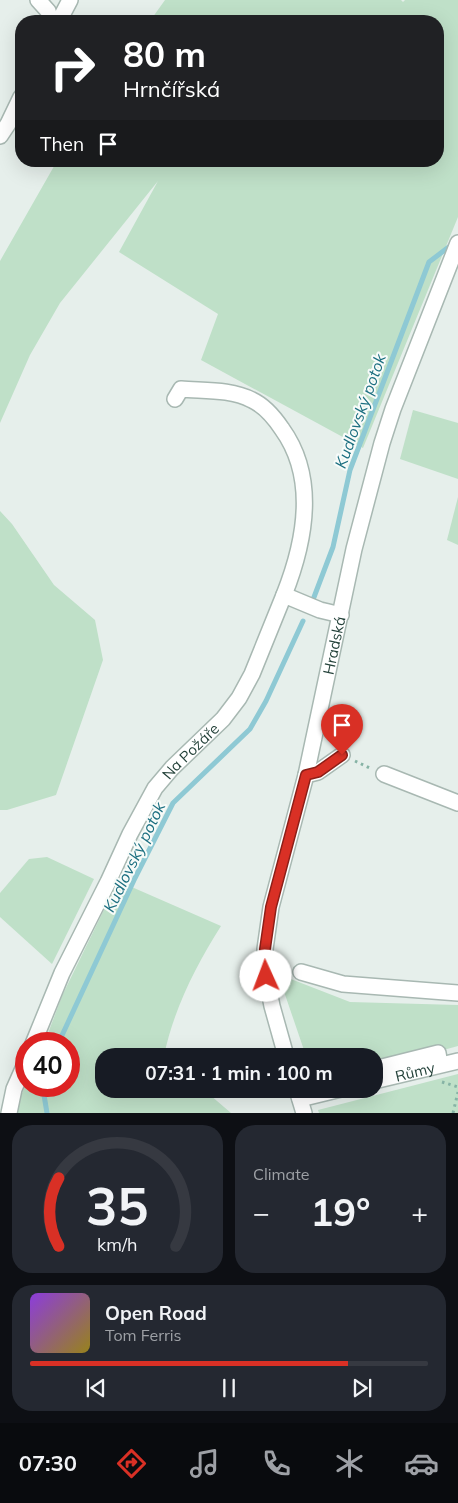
<!DOCTYPE html>
<html lang="en">
<head>
<meta charset="utf-8">
<style>
  :root { --surface:#171b24; --page:#242831; --text:#f1f3f6; --muted:#9ea1a6; --line:#363941; --accent:#d93025 }
  body { margin:0; font-family:Mulish,sans-serif; background:var(--page); color:var(--text); height:100vh; display:flex; flex-direction:column; font-size:19px; white-space:nowrap }
  * { box-sizing:border-box; margin:0 }
  p { font-size:16px; color:var(--muted) }
  .icon { flex:none; width:28px; height:28px; fill:none; stroke:currentColor; stroke-width:2; stroke-linecap:round; stroke-linejoin:round }
  .map { position:relative; height:1113px; overflow:hidden }
  .side { display:flex; flex-direction:column; gap:12px; padding:12px; background:#0d0f14; flex:1 }
  .side>* { flex:none }
  .guide { position:absolute; left:15px; top:15px; width:429px; height:152px; border-radius:20px; box-shadow:0 5px 20px #0002; background:#202124; color:#fff; overflow:hidden }
  .speed { position:absolute; left:15px; top:1032px; display:flex; gap:10px; font-size:25px; font-weight:700; text-align:center }
  .speed>* { display:grid; place-content:center; width:65px; height:65px; border-radius:50%; background:var(--surface); box-shadow:0 5px 20px #0002; line-height:1 }
  .speed .limit { border:8px solid #d22; background:#fff; color:#111 }
  .pin { position:absolute; display:grid; place-items:center; width:42px; height:42px; color:#fff; margin:-51px -21px; border-radius:50% 50% 50% 0; rotate:-45deg; box-shadow:0 0 5px #0007 }
  .pin .icon { rotate:45deg }
  .me { position:absolute; width:55px; margin:-28px; rotate:358deg; stroke-linejoin:round; filter:drop-shadow(0 0 4px #0008) }
  .turn { display:flex; align-items:center; gap:18px; height:105px; padding:0 25px; font-size:22px }
  .turn .icon { width:65px; height:65px; stroke-width:2.5 }
  .turn b { display:block; font-size:35px; line-height:42px }
  .then { display:flex; align-items:center; height:48px; padding:0 25px; background:#0003; gap:10px; font-size:19px }
  .big { font-size:38px; font-weight:700; line-height:1.1 }
  .side .tile { flex:1; display:flex; flex-direction:column; justify-content:center; gap:8px; min-width:0; padding:0 18px; border-radius:20px; background:var(--page) }
  .side .dial { align-items:center; gap:0 }
  .dial svg { height:130px; overflow:visible; fill:none; stroke:var(--line); stroke-width:7; stroke-linecap:round; text-anchor:middle }
  .dial text { fill:var(--text); stroke:none }
  .song { display:flex; align-items:center; gap:15px }
  .cover { width:60px; height:60px; border-radius:8px; background:linear-gradient(135deg,hsl(270 70% 55%),hsl(50 70% 35%)) }
  .played { height:5px; border-radius:2px; background:linear-gradient(90deg,var(--accent) 80%,var(--line) 80%) }
  .keys { display:flex; justify-content:space-around; direction:ltr }
  .heat { display:flex; justify-content:space-between; align-items:center; font-size:28px; direction:ltr }
  .side .tiles { flex:1; display:grid; gap:12px; grid-template-columns:1fr 1fr }
  .tile:last-child { grid-column:span 2 }
  .trip { position:absolute; left:95px; top:1048px; width:288px; height:50px; border-radius:20px; background:var(--surface); box-shadow:0 5px 20px #0002; font-weight:700; line-height:50px; text-align:center }
  .dock { display:flex; height:80px; justify-content:space-around; align-items:center; background:#090b0e; color:var(--muted) }
  .dock .icon { width:35px; height:35px }
  .dock .selected { color:var(--accent) }
  .dock b { font-size:22px; color:var(--text) }
  .map>svg:first-child { display:block }
  .green { fill:#bfe0c8 }
  .lines { fill:none; stroke-linecap:round; stroke-linejoin:round }
  .stream { stroke:#8ec9d4; stroke-width:5 }
  .minor-casing { stroke:#a8b8b2; stroke-width:18 }
  .path { stroke:#86b3a5; stroke-width:3; stroke-dasharray:2.5 4; stroke-linecap:butt }
  .minor { stroke:#fff; stroke-width:15 }
  .route-casing { stroke:#8d1f18; stroke-width:12 }
  .route { stroke:#d93025; stroke-width:9 }
  .labels { text-anchor:middle; dominant-baseline:central; stroke-width:4; stroke-linejoin:round; paint-order:stroke }
  .street-label { font-size:15px; fill:#24423a; stroke:#f7fbf9 }
  .water-label { font-size:16px; font-style:italic; fill:#1c6f80; stroke:#f7fbf9 }
</style>
</head>
<body>
<div class="map">
<svg width="458" height="1113" viewBox="0 0 458 1113">
  <rect width="100%" height="100%" fill="#e6efeb"/>
  <g class="green">
    <path d="M165,0h236l2,2 2,-2h53v217l-95,231 -162,-88 17,-46 -99,-62 39,-71 -98,122 -30,52 -30,68v-162l57,-100h381v-140h-288z"/>
    <path d="M413,410l45,13v56l-58,-20z"/>
    <path d="M458,497v48l-11,-5z"/>
    <path d="M0,511l12,13 42,61 41,35 8,40 -47,135 -49,15h-7z"/>
    <path d="M47,857l47,22 -42,85 -52,-47v-24l29,-34z"/>
    <path d="M118,881l103,45c-25,39 -48,85 -57,130h-60v33h99l28,24h-214v-8l9,-21v2h43v-42h-25l18,-48z"/>
    <path d="M278,974l72,28 108,3v41l-84,23v-13h-68z"/>
    <path d="M458,1074v39h-139l-1,-3z"/>
  </g>
  <g class="lines">
    <g class="stream">
      <path d="M311,605l22,-58 17,-77 79,-208 25,-19"/>
      <path d="M58,1044l77,-166 38,-75 77,-74 16,-28 37,-80"/>
      <path d="M45,1086l-1,9 3,18"/>
    </g>
    <defs>
      <g id="minor">
        <path d="M38,0l10,11 3,10"/>
        <path d="M59,21l11,-21"/>
        <path d="M0,136l8,-12 13,-27"/>
        <path d="M175,399l6,-10c23,2 50,0 71,11 13,6 22,17 30,29 36,50 23,113 2,166"/>
        <path d="M384,774l74,29"/>
        <path d="M306,775l12,-3 24,-17"/>
        <path d="M301,972l42,12 115,9"/>
        <path id="s1" d="M33,1044l29,-71 46,-91 22,-48 25,-46 17,-20 51,-49 16,-21 13,-24 32,-79 36,15 21,5"/>
        <path id="s2" d="M286,1056l-14,-50 -6,-30 -1,-27 6,-42 35,-132 48,-226 28,-106 11,-34 65,-166"/>
        <path d="M374,1069l64,-16 2,11"/>
        <path id="s3" d="M374,1081l84,-20"/>
        <path d="M297,1090l7,23"/>
        <path d="M300,1099l41,-10"/>
        <path d="M9,1113l5,-24 12,-27"/>
      </g>
    </defs>
    <use href="#minor" class="minor-casing"/>
    <g class="path">
      <path d="M355,761l17,8"/>
      <path d="M442,1082l16,5"/>
      <path d="M453,1113l5,-21"/>
    </g>
    <use href="#minor" class="minor"/>
  </g>
  <g class="lines">
    <defs>
      <path id="route" d="M266,976l-1,-27 6,-42 35,-132 12,-3 24,-17"/>
    </defs>
    <use href="#route" class="route-casing"/>
    <use href="#route" class="route"/>
  </g>
  <g class="labels">
    <g class="street-label">
      <text stroke="none"><textPath href="#s2" startOffset="421">Hradská</textPath></text>
      <text stroke="none"><textPath href="#s1" startOffset="335">Na Požáře</textPath></text>
      <text stroke="none"><textPath href="#s3" startOffset="42">Růmy</textPath></text>
    </g>
    <g class="water-label">
      <text transform="translate(360 411) rotate(-70)">Kudlovský potok</text>
      <text transform="translate(134 857) rotate(-64)">Kudlovský potok</text>
    </g>
  </g>
</svg>
<div class="speed"><div class="limit">40</div></div>
<div class="pin" style="left:342px;top:755px;background:#d93025"><svg class="icon" aria-label="arrive" viewBox="0 0 24 24"><path d="M6 21V4h12l-3 4 3 4H6"/></svg></div>
<svg class="me" style="left:266px;top:976px" viewBox="-20 -20 40 40"><circle r="19" fill="#fff"/><path d="M0-13L10 11 0 6-10 11z" fill="#d93025"/></svg>
<div class="trip">07:31 · 1 min · 100 m</div>
<div class="guide">
<div class="turn"><svg class="icon" aria-label="right" viewBox="0 0 24 24"><path d="M7 20v-9h11M14 6l5 5-5 5"/></svg><div><b>80 m</b>Hrnčířská</div></div>
<div class="then">Then<svg class="icon" aria-label="arrive" viewBox="0 0 24 24"><path d="M6 21V4h12l-3 4 3 4H6"/></svg></div>
</div>
</div>
<section class="side">
<div class="tiles">
<div class="tile dial"><svg viewBox="0 0 100 80">
<path d="M14 69A42 42 0 1 1 86 69"/>
<path d="M14 69A42 42 0 0 1 14 27" stroke="#d93025"/>
<text x="50" y="56" font-size="32" font-weight="700">35</text>
<text x="50" y="72" font-size="11">km/h</text>
</svg></div>
<div class="tile"><p>Climate</p>
<div class="heat"><a>−</a><b class="big">19°</b><a>+</a></div>
</div>
<div class="tile">
<div class="song"><i class="cover"></i><div><b>Open Road</b><p>Tom Ferris</p></div></div>
<div class="played"></div>
<div class="keys"><svg class="icon" aria-label="previous" viewBox="0 0 24 24"><path d="M18 5L8 12l10 7zM5 5v14"/></svg><svg class="icon" aria-label="pause" viewBox="0 0 24 24"><path d="M8 5v14M16 5v14"/></svg><svg class="icon" aria-label="next" viewBox="0 0 24 24"><path d="M6 5l10 7-10 7zM19 5v14"/></svg></div>
</div>
</div>
</section>
<nav class="dock">
<b>07:30</b>
<svg class="icon selected" aria-label="directions" viewBox="0 0 24 24"><path d="M12 3l9 9-9 9-9-9zM9 14v-3h6M13 9l2 2-2 2"/></svg>
<svg class="icon" aria-label="music" viewBox="0 0 24 24"><path d="M9 18V5l10-2v13"/><circle cx="6" cy="18" r="3"/><circle cx="16" cy="16" r="3"/></svg>
<svg class="icon" aria-label="phone" viewBox="0 0 24 24"><path d="M5 4h4l2 5-3 2q2 4 5 5l2-3 5 2v4C11 20 4 13 5 4z"/></svg>
<svg class="icon" aria-label="climate" viewBox="0 0 24 24"><path d="M12 3v18M4 7l16 10M4 17L20 7"/></svg>
<svg class="icon" aria-label="car" viewBox="0 0 24 24"><path d="M5 17H2v-5l4-1 3-4h7l3 4 3 1v5h-3M9 17h6M6 11h13"/><circle cx="7" cy="17" r="2"/><circle cx="17" cy="17" r="2"/></svg>
</nav>
</body>
</html>
